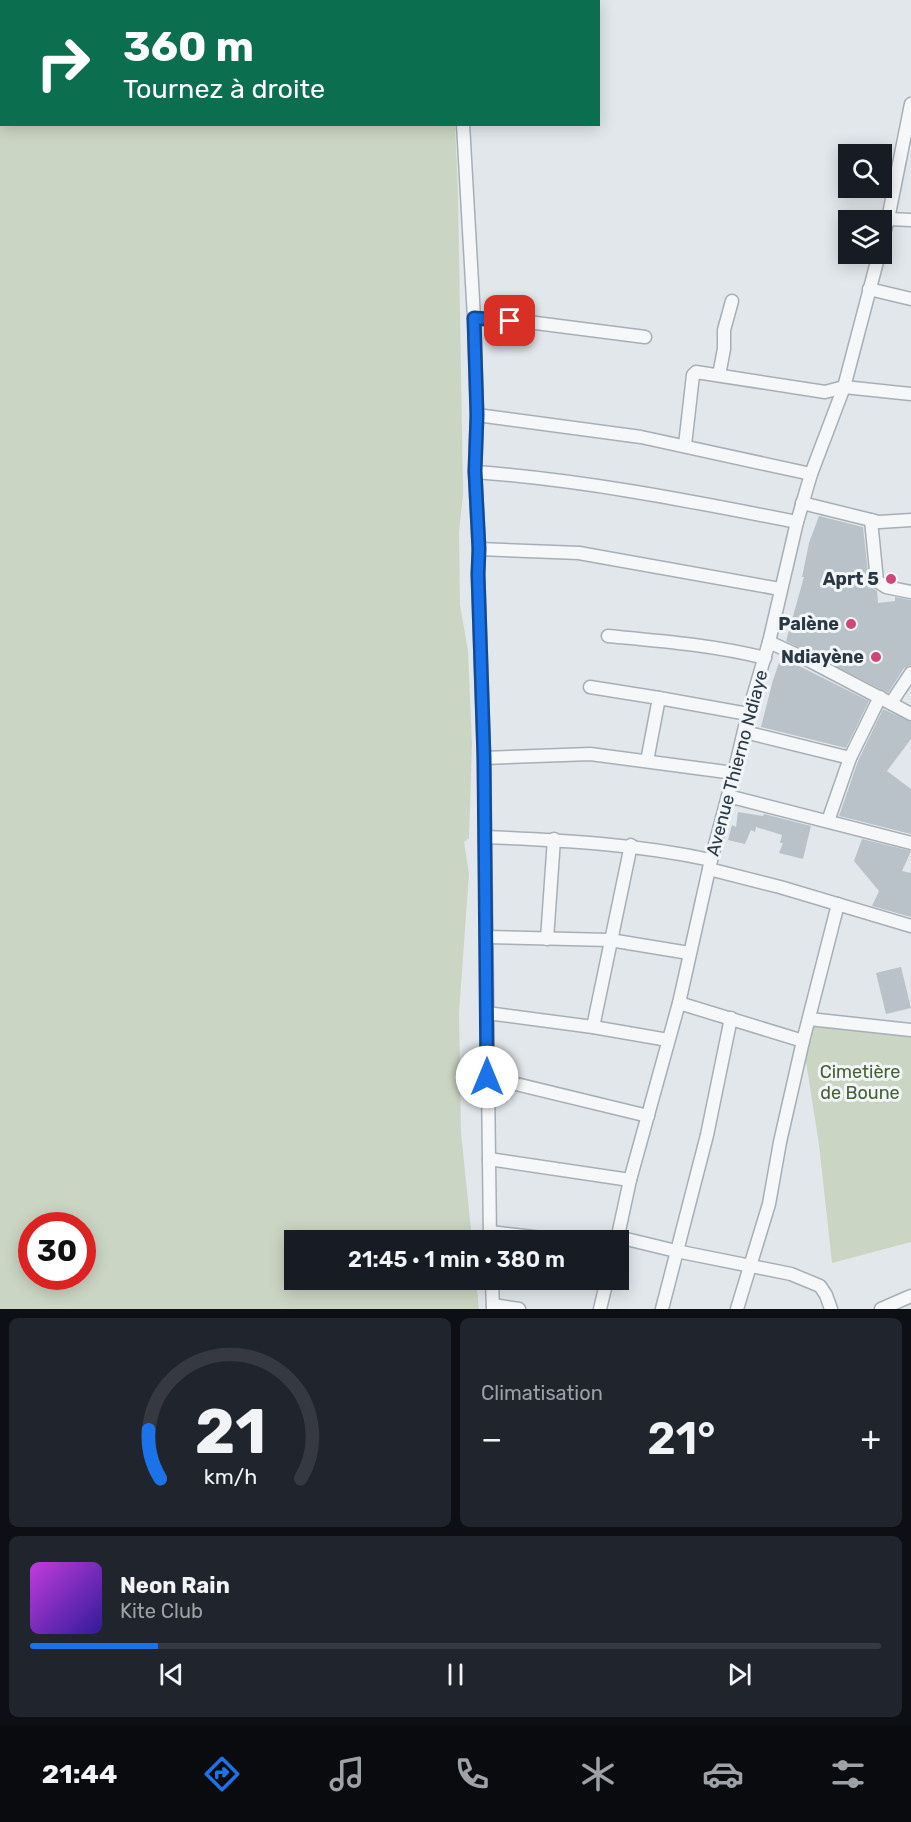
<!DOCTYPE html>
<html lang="fr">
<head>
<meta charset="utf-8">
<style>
  :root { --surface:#171b24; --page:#20242c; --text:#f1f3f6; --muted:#9ea1a6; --line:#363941; --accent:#1a73e8 }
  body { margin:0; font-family:Rubik,sans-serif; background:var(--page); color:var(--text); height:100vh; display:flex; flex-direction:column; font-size:22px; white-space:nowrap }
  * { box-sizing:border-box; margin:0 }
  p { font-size:20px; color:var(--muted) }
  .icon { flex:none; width:33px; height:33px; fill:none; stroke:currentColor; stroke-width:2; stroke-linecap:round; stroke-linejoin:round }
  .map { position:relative; height:1309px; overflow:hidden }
  .sheet { display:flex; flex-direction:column; gap:9px; padding:9px; background:#0d0f14; flex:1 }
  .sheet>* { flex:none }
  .top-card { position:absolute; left:0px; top:0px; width:600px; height:126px; box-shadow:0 3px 15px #0003; background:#0b6e4f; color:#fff; overflow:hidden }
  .controls { position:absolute; left:838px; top:144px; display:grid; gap:12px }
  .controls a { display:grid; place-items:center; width:54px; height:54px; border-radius:0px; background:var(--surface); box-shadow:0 3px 15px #0003; font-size:30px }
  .speed { position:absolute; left:18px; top:1212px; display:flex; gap:12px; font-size:30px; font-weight:700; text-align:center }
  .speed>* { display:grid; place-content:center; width:78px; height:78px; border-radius:50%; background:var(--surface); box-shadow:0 3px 15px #0003; line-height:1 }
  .speed .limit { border:9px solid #d22; background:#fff; color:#111 }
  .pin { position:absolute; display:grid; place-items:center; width:51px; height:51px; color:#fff; margin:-26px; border-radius:12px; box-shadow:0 3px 9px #0006 }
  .me { position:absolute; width:66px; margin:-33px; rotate:0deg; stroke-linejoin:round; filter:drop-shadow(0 0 4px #0008) }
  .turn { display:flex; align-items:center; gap:21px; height:126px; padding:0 24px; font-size:27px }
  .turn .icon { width:78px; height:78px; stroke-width:2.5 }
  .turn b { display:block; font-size:42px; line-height:51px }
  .big { font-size:45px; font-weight:600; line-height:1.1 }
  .sheet .widget { flex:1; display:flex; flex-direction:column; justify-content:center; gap:9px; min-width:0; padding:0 21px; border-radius:9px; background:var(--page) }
  .sheet .dial { align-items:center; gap:0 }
  .dial svg { height:156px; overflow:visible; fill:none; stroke:var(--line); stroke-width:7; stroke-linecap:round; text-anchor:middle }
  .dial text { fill:var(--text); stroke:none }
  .song { display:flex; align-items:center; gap:18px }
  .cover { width:72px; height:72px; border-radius:9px; background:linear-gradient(135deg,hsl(290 70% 55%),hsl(250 70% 35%)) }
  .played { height:6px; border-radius:3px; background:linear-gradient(90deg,var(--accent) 15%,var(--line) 15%) }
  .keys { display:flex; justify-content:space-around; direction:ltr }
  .heat { display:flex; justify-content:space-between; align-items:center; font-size:33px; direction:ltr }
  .sheet .tiles { flex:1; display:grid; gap:9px; grid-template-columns:1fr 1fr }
  .widget:last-child { grid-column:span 2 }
  .trip { position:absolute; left:284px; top:1230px; width:345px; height:60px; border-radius:0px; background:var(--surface); box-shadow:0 3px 15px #0003; font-weight:600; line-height:60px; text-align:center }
  .menu { display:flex; height:96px; justify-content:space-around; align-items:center; background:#090b0e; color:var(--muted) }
  .menu .icon { width:42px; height:42px }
  .menu .active { color:var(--accent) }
  .menu b { font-size:27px; color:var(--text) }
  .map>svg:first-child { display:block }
  .green { fill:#cbd5c3; fill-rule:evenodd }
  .building { fill:#b9c2c9 }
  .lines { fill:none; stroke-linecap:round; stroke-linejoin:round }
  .minor-casing { stroke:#a7afb6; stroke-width:15 }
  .minor { stroke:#f5f7f9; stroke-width:12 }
  .route-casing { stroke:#114b97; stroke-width:15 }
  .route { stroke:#1a73e8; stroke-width:10 }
  .poi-dot { fill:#d24577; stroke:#f2f6f8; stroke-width:2 }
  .labels { text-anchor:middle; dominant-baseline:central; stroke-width:6; stroke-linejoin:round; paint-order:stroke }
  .poi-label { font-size:18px; font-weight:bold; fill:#2a3844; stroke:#f2f6f8; text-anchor:end }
  .street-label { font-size:18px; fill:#2a3844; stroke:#f2f6f8 }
  .park-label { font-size:18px; fill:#476036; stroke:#f2f6f8 }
</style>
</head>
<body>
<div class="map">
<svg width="911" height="1309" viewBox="0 0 911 1309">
  <rect width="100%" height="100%" fill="#e2e7eb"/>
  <g class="green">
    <path d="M0,0h446v1l-444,1v122l453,1 3,67 5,302 -4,38 1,73 8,46 4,93 -3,94 -5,4 5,32 -10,139 2,119 11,108h-178v40h182l3,29h-479zM32,1226h50v50h-50z"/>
    <path d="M814,1025l97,10v207l-79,21 -13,-118 -14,-90z"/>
  </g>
  <g class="building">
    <path d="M819,516l44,11 6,55 1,4 7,5 1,12 17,-2v-4l16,3v65l-7,3 -16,25 -102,-52 18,-64h-2l7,-34z"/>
    <path d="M781,657l88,44 -23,47 -85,-21 12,-47z"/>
    <path d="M883,709l28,13v17l-24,32 24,18v45l-72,-18 19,-55z"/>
    <path d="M738,812l25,4 1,-2 47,12 -8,33 -24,-6 4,-10h-3l2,-8 -26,-8 -1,5 -4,-2 -6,14 -17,-4 4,-15 4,2z"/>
    <path d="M862,839l49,12 -9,20 9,2v44l-39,-11 7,-15 -25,-30z"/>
    <path d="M901,967l10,41 -25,6 -10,-41z"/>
  </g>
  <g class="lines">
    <defs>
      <g id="minor">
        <path d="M456,0v2"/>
        <path d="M463,124l11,194 3,97 -2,57 4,77 -1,25 6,184 6,482"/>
        <path d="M888,219l23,1"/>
        <path d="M882,241l6,-22 23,-115"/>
        <path d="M869,289l42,10"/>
        <path d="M474,318l54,4 117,15"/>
        <path d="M719,375l5,-26v-19l8,-29"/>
        <path d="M477,415l164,22 170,37"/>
        <path d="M685,445l8,-70 3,-3 129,20 19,-5 67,7"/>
        <path d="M475,472c109,8 215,29 322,50"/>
        <path d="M802,503l77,19 32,-2"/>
        <path d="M871,520l6,61 9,6 25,5"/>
        <path d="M479,549l100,4 201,36"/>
        <path d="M608,636c53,5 105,9 157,22"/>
        <path d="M769,642l41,19 101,53"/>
        <path d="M590,687l69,11 89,16"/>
        <path d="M891,703l20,-30"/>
        <path d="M745,732l105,26"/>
        <path d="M484,758l106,-4 144,19"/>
        <path d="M647,761l12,-63"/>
        <path d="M728,796l183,47"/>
        <path d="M828,821l22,-63 30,-61"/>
        <path d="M485,837c76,3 151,7 226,23"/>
        <path d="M709,869l71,18 131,39"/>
        <path d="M486,937l124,3 79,13"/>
        <path d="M547,939l7,-100"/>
        <path d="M679,1003l124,38"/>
        <path d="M487,1013l106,14 75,13"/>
        <path d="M809,1019l102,11"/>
        <path d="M593,1027l38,-182"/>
        <path d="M487,1077l161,39"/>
        <path d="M489,1159l141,21"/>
        <path d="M490,1232l69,8"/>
        <path d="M618,1237l58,14 115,23 29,12 6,9 5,14"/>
        <path d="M617,1240l13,-60 49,-177 32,-143 23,-87 14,-59 21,-72 28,-120 14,-48 33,-87 35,-133"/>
        <path d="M492,1280l1,29"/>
        <path d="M493,1305l26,4"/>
        <path d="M600,1309l7,-29"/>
        <path d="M662,1309l45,-174 24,-117"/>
        <path d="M737,1309l32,-105 11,-62 23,-101 35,-137"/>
        <path d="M881,1309l30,-13"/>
      </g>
    </defs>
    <use href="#minor" class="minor-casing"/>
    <use href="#minor" class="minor"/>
  </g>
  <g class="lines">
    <defs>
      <path id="route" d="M487,1077l-3,-319 -6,-184 1,-25 -4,-78 2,-56 -3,-97 36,3"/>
    </defs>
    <use href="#route" class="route-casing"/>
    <use href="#route" class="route"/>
  </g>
  <g class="poi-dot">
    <circle cx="891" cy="579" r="6"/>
    <circle cx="851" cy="624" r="6"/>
    <circle cx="876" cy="657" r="6"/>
  </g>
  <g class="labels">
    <g class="poi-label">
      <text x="879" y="579">Aprt 5</text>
      <text x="839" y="624">Palène</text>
      <text x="864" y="657">Ndiayène</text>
    </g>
    <g class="street-label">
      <text transform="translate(737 763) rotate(-75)">Avenue Thierno Ndiaye</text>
    </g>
    <g class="park-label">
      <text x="860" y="1072">Cimetière<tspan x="860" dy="21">de Boune</tspan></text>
    </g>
  </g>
</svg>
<div class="controls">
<a><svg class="icon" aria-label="search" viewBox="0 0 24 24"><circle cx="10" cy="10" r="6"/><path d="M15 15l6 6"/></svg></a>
<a><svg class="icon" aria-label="layers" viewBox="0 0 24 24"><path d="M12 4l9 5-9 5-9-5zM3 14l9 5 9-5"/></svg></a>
</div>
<div class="speed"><div class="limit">30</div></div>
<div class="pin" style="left:510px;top:321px;background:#d93025"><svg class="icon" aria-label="arrive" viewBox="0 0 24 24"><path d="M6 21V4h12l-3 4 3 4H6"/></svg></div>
<svg class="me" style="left:487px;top:1077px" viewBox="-20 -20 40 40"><circle r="19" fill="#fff"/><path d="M0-13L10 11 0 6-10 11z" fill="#1a73e8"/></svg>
<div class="trip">21:45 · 1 min · 380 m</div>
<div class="top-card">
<div class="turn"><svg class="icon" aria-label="right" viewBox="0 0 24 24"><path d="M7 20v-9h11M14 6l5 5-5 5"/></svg><div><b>360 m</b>Tournez à droite</div></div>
</div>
</div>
<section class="sheet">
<div class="tiles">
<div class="widget dial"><svg viewBox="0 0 100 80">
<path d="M14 69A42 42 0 1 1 86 69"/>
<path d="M14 69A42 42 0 0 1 8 44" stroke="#1a73e8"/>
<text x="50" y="56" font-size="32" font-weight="700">21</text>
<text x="50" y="72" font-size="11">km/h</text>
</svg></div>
<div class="widget"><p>Climatisation</p>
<div class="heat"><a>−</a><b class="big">21°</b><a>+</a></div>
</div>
<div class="widget">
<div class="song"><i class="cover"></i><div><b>Neon Rain</b><p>Kite Club</p></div></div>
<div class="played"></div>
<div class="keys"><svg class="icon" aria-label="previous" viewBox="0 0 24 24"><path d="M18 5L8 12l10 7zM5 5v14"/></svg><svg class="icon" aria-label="pause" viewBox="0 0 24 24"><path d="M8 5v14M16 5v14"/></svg><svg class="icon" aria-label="next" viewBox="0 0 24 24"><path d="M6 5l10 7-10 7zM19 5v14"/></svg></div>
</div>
</div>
</section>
<nav class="menu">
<b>21:44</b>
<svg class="icon active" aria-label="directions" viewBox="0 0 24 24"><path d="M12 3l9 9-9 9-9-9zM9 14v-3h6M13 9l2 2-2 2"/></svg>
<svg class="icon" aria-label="music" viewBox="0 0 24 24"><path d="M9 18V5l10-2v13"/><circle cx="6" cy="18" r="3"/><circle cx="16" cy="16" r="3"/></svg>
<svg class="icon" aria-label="phone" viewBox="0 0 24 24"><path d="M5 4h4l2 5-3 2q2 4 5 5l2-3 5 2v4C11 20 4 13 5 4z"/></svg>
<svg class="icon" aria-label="climate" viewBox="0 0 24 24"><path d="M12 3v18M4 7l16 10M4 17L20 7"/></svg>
<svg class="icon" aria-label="car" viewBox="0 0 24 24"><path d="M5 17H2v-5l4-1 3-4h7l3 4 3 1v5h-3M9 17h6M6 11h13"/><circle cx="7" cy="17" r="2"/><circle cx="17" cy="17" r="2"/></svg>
<svg class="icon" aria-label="filters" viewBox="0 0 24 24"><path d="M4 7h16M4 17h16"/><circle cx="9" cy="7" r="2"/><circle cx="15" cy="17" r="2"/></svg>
</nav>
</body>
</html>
